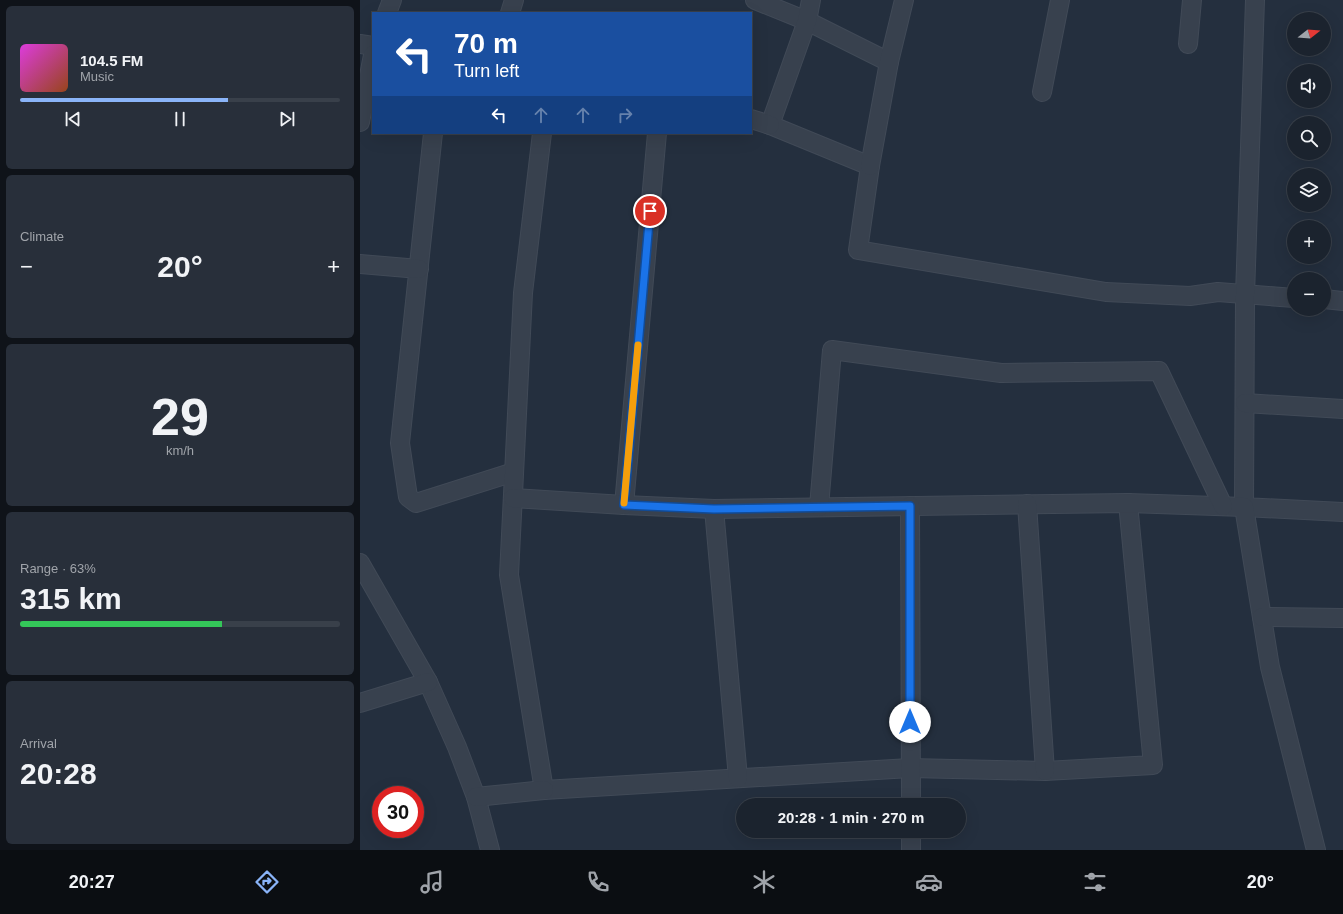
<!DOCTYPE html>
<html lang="en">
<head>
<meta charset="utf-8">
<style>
  :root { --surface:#1b232e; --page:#282f3a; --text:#f1f3f6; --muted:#a0a4aa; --line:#39404a; --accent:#8ab4f8 }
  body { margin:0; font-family:Helvetica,sans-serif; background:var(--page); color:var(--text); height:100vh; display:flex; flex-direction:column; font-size:15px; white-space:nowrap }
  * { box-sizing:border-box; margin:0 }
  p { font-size:13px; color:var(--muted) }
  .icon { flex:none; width:22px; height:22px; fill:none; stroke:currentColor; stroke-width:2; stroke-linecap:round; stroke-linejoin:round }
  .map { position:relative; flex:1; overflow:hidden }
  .drawer { display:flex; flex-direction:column; gap:6px; padding:6px; background:#0f1319; width:360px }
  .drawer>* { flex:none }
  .guide { position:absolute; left:12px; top:12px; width:380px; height:122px; border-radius:0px; box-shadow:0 4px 16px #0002,0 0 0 1px var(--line); background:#1a4fa0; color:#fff; overflow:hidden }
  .needle { width:26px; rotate:73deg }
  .controls { position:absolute; left:927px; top:12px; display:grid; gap:8px }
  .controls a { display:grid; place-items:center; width:44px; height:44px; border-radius:50%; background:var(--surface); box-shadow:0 4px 16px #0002,0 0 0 1px var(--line); font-size:20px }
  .speed { position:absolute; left:12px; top:786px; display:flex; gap:8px; font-size:20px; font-weight:700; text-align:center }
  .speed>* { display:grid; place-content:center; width:52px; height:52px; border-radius:50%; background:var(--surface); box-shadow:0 4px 16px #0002,0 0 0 1px var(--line); line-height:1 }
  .speed .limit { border:6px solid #d22; background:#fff; color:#111 }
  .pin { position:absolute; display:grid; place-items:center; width:34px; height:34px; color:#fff; margin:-17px; border:2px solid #fff; border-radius:50%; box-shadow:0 1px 4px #0007 }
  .me { position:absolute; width:44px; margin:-22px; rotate:0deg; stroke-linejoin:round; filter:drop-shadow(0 0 3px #0008) }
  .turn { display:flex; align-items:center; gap:14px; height:84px; padding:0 16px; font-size:18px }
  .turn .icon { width:52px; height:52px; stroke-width:2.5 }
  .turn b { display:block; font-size:28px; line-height:34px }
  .lanes { display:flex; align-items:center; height:38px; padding:0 16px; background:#0003; justify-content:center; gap:20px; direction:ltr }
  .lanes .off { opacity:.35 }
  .big { font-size:30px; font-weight:600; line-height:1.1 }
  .drawer .card { flex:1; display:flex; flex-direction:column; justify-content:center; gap:6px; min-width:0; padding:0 14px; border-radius:6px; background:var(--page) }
  .drawer .dial { align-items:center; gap:0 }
  .dial b { font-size:52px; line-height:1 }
  .song { display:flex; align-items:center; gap:12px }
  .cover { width:48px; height:48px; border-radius:6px; background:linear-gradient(135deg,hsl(300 70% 55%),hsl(20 70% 35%)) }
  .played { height:4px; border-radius:2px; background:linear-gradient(90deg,var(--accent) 65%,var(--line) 65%) }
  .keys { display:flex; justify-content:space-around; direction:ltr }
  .heat { display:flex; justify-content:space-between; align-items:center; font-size:22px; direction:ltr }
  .charge { height:6px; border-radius:3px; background:linear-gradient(90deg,#34c759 63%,var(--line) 0) }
  .trip { position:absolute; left:376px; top:798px; width:230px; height:40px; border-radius:20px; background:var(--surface); box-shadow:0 4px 16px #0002,0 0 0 1px var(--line); font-weight:600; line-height:40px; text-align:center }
  .tab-bar { display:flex; height:64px; justify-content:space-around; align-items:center; background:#0b0e12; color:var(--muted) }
  .tab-bar .icon { width:28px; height:28px }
  .tab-bar .active { color:var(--accent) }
  .tab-bar b { font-size:18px; color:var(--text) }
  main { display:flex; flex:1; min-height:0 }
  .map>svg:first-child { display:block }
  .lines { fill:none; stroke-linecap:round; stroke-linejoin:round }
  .street-casing { stroke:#414a57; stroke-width:20 }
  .street { stroke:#38414e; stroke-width:18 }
  .route-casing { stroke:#114b97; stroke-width:10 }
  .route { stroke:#1a73e8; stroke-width:7 }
  .slow { stroke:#f59e0b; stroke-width:7 }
</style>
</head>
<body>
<main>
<section class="drawer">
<div class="card">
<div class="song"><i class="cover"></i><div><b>104.5 FM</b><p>Music</p></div></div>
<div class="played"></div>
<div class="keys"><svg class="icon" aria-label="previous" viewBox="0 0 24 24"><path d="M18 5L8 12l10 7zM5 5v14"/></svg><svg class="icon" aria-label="pause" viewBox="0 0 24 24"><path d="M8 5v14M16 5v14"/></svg><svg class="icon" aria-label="next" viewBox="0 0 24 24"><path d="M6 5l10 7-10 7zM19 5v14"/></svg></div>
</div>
<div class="card"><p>Climate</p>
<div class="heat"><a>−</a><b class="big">20°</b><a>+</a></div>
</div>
<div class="card dial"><b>29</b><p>km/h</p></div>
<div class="card"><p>Range · 63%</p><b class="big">315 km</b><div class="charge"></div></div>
<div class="card"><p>Arrival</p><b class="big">20:28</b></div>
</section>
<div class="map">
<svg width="983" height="850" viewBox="0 0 983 850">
  <rect width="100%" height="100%" fill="#242f3e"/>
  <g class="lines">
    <defs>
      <g id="street">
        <path d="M395,0l52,21 82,41"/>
        <path d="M451,0l-4,21 -37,104 100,41 -12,84 248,42 84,4 28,-4 76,6"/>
        <path d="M895,0l-10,295 -1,212 99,5"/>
        <path d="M27,13l5,-13"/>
        <path d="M150,13l4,-13"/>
        <path d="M0,44l13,2"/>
        <path d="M828,44l4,-44"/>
        <path d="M682,92l18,-92"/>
        <path d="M391,119l19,6"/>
        <path d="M0,122l13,-67"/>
        <path d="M73,133l-33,310 8,54 8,6 98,-31"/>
        <path d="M182,133l-19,160 -14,282 35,215 366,-22 135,3 108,-6 -25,-262"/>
        <path d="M297,133l-33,372 90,4 414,-6 116,4 26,160 46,183"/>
        <path d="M510,166l19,-104 15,-62"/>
        <path d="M0,264l59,5"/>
        <path d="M964,299l19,2"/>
        <path d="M885,403l98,6"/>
        <path d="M153,498l111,7"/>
        <path d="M667,504l18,267"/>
        <path d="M550,506l1,299"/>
        <path d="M459,507l13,-157 169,23 158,-2 64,135"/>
        <path d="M354,509l24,269"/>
        <path d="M0,563l68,119 29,65 19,50 14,53"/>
        <path d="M902,617l81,1"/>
        <path d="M0,703l68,-21"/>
        <path d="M116,797l68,-7"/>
        <path d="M551,831v19"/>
      </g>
    </defs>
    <use href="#street" class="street-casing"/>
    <use href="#street" class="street"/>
  </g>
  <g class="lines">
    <defs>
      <path id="route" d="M290,211l-26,294 90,4 196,-3v216"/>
    </defs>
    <use href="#route" class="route-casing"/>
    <use href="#route" class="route"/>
    <path class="slow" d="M264,503l14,-158"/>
  </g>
</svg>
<div class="controls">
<a><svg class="needle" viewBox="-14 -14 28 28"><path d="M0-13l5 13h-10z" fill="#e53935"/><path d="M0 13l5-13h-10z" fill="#a0a4aa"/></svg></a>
<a><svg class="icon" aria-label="sound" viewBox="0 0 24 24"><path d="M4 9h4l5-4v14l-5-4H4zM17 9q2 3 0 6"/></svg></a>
<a><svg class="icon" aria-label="search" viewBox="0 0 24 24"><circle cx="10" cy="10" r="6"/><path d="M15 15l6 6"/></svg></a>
<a><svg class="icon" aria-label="layers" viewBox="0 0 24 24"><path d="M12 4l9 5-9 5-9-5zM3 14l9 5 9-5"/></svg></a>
<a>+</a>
<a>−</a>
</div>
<div class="speed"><div class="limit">30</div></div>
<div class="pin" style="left:290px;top:211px;background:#d93025"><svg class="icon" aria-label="arrive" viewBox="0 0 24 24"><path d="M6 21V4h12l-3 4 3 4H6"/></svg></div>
<svg class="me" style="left:550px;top:722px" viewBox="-20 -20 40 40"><circle r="19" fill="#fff"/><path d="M0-13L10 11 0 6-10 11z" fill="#1a73e8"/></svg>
<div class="trip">20:28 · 1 min · 270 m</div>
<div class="guide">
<div class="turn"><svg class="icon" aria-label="left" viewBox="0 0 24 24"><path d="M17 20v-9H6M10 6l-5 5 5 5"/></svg><div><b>70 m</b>Turn left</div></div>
<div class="lanes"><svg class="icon" aria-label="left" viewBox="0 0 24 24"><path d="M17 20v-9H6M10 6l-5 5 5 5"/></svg><svg class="icon off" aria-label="ahead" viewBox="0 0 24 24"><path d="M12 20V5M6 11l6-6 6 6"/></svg><svg class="icon off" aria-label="ahead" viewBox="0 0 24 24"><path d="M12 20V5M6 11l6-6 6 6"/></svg><svg class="icon off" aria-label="right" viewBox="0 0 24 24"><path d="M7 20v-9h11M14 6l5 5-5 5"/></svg></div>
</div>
</div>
</main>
<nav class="tab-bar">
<b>20:27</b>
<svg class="icon active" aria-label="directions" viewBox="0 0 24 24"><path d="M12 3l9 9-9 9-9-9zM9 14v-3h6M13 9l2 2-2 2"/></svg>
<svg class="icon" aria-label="music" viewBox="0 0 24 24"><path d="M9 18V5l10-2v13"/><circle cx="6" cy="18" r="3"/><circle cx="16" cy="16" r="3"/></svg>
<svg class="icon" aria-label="phone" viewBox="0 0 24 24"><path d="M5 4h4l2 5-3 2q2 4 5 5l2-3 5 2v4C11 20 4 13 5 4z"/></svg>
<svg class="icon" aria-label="climate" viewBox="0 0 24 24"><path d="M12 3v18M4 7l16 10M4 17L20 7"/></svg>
<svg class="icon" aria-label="car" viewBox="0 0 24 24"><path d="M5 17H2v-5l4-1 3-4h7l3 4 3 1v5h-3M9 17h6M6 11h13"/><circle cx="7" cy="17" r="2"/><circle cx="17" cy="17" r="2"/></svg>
<svg class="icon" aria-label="filters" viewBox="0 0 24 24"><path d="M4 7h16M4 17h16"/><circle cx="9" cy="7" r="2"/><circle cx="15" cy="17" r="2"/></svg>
<b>20°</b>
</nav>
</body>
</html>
